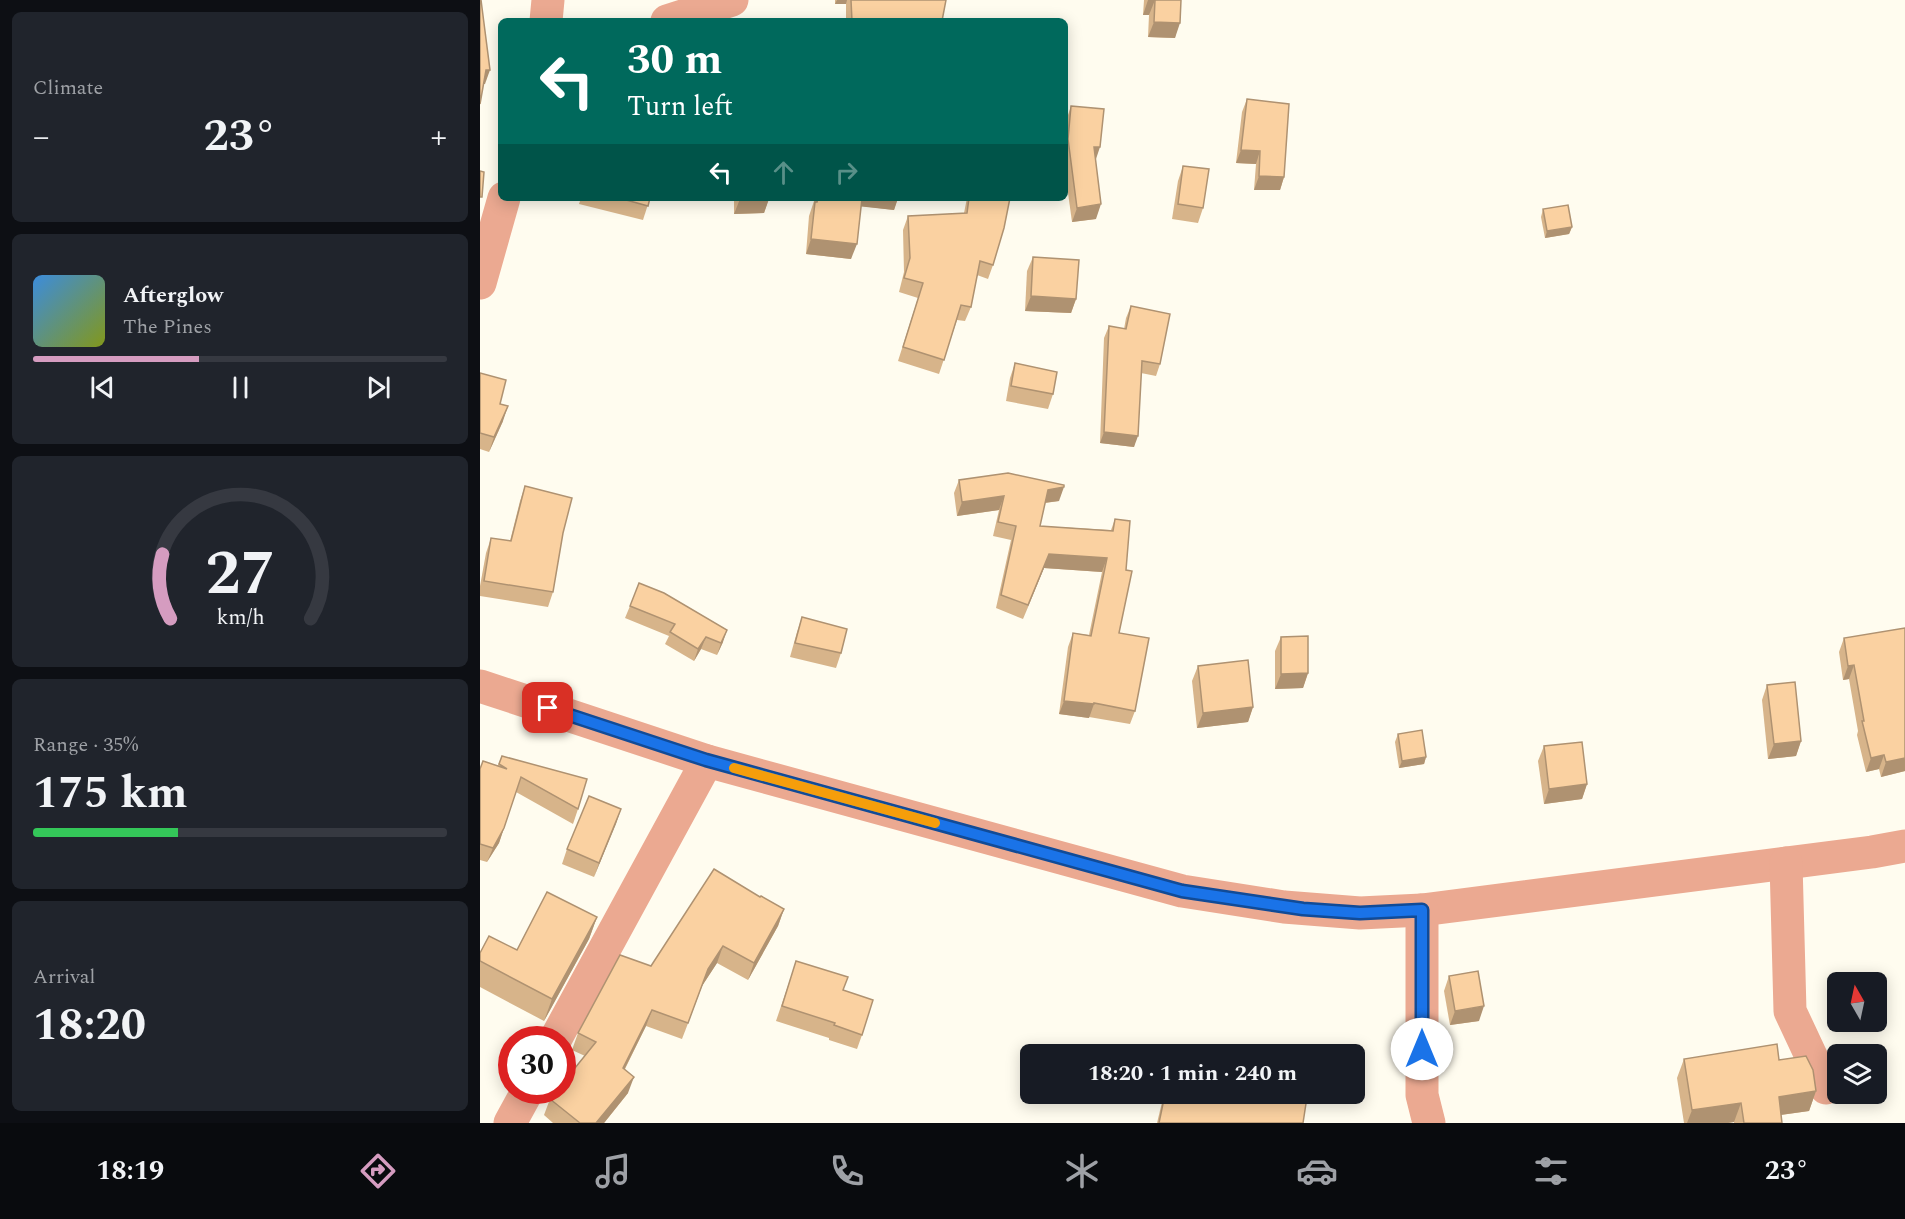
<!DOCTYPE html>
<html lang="en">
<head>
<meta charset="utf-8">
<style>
  :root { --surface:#171b24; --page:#20242c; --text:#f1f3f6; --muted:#9ea1a6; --line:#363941; --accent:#d59cc0 }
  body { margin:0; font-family:Spectral,serif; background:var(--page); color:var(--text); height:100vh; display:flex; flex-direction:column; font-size:22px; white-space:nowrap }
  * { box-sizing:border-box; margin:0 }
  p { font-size:20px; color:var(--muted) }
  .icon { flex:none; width:33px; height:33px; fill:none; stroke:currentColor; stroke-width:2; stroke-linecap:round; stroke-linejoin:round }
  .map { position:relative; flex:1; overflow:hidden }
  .panel { display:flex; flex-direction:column; gap:12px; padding:12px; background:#0d0f14; width:480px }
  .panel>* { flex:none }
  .guide { position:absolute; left:18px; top:18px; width:570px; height:183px; border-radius:9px; box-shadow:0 3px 15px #0003; background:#00695c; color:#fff; overflow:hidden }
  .needle { width:39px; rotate:351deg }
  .fabs { position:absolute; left:1347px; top:972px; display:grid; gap:12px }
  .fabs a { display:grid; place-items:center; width:60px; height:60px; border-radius:9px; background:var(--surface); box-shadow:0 3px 15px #0003; font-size:30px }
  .speed { position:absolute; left:18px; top:1026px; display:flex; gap:12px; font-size:30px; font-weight:700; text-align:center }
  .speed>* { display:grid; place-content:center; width:78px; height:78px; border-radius:50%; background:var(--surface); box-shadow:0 3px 15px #0003; line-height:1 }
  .speed .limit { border:9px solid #d22; background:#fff; color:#111 }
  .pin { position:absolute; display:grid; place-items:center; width:51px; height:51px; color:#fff; margin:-26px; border-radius:12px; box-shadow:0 3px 9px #0006 }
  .me { position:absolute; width:66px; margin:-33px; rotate:0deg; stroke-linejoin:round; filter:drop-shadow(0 0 4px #0008) }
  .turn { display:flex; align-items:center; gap:21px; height:126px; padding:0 30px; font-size:27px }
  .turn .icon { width:78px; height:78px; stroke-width:2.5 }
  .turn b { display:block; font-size:42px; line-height:51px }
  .lanes { display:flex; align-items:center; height:57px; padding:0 30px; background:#0003; justify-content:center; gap:30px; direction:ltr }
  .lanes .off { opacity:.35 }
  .big { font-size:45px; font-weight:700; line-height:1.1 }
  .panel .card { flex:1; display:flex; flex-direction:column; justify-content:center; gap:9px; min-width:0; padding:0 21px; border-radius:9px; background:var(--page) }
  .panel .dial { align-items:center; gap:0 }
  .dial svg { height:156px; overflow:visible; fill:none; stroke:var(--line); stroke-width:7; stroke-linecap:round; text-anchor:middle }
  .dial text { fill:var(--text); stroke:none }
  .song { display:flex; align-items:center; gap:18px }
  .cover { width:72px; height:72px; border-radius:9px; background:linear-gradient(135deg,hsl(210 70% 55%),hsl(70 70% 35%)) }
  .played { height:6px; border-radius:3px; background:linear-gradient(90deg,var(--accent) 40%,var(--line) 40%) }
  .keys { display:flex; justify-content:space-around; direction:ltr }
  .heat { display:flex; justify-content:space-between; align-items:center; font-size:33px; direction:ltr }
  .charge { height:9px; border-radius:4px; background:linear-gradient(90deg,#34c759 35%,var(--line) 0) }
  .trip { position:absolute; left:540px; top:1044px; width:345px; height:60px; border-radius:9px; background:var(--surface); box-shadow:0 3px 15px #0003; font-weight:700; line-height:60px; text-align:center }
  .menu { display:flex; height:96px; justify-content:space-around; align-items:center; background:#090b0e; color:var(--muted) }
  .menu .icon { width:42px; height:42px }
  .menu .current { color:var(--accent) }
  .menu b { font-size:27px; color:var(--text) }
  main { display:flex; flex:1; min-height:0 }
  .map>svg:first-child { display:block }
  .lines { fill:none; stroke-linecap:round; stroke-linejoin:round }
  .street { stroke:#eba991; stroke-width:33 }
  .wall { fill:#d7b48a }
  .shaded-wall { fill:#af9271 }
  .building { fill:#fad1a1; stroke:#af9271; stroke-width:1.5 }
  .route-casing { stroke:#114b97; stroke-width:15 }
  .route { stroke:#1a73e8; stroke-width:10 }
  .slow { stroke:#f59e0b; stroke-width:10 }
</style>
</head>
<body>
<main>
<section class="panel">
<div class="card"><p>Climate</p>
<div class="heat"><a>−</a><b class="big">23°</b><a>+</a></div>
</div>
<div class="card">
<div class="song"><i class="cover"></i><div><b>Afterglow</b><p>The Pines</p></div></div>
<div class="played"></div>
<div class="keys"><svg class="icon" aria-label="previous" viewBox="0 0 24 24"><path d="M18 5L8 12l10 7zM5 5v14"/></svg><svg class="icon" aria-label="pause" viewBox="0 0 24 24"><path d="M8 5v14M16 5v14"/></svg><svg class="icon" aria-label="next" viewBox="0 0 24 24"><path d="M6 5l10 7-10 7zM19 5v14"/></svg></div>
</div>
<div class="card dial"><svg viewBox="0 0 100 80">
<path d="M14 69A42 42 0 1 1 86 69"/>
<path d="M14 69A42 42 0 0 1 10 36" stroke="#d59cc0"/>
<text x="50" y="56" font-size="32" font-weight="700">27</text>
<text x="50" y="72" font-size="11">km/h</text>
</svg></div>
<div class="card"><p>Range · 35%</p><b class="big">175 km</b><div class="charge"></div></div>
<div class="card"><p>Arrival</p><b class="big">18:20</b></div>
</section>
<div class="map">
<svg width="1425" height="1123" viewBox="0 0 1425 1123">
  <rect width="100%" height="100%" fill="#fffcef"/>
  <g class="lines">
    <g class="street">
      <path d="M66,21l2,-21"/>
      <path d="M187,21l65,-21"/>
      <path d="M0,283l24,-85"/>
      <path d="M0,686l227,75 475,130 102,16 76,6 62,-3 450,-58 33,-6"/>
      <path d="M1306,863l4,148 36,77"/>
      <path d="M942,910v185l7,28"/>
      <path d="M75,1040l152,-279"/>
      <path d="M30,1123l18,-33"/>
    </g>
  </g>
  <g class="wall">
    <path d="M355,0h111l-4,21h-96v-17h-11z"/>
    <path d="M664,0h37l-6,38 -27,-1 1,-22h-6z"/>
    <path d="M767,99l37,78 -4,13h-26l2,-26 -20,-1 6,-51z"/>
    <path d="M591,106l24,54 1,59 -24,3 -7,-51v-39l1,-11z"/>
    <path d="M703,166l20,42 -5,15 -26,-4 6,-38z"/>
    <path d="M101,198h69l-7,22 -64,-16z"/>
    <path d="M254,198h35l-5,15 -30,1z"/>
    <path d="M335,198h83l-4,12 -33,-4 -10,53 -45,-5 3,-38z"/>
    <path d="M487,198h43l-17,67 -5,14 -11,-4 -6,32 -6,14 -8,-1 -18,54 -41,-13 20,-63 -19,-6 5,-20 -1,-42 5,-14 56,-3z"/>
    <path d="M1063,209l29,18 -3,7 -24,4 -4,-21z"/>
    <path d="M553,257l43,42 -5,14 -46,-2 2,-40z"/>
    <path d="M651,306l29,58 -4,12 -15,-3 -7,74 -34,-4 4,-105 5,-12 15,3 2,-11z"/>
    <path d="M535,363l38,31 -5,15 -42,-8 4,-23z"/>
    <path d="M0,373l20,31 3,17 -14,31 -9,-3z"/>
    <path d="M479,480l100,21 -14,2 -5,23 71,4 4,-11 4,114 16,78 -5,13 -41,-7v1l-30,-4 9,-67 5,-14 16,2 13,-63 -58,-4 -21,51 -27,-11 15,-68 -18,-4 6,-26 -42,6 -3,-23z"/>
    <path d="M45,486l38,47 -10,59 -5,15 -68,-11v-10l6,-33 5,-15 19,3 10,-40z"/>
    <path d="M150,606l93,36 -6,13 -16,-6 -7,12 -29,-17 4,-8 -44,-18z"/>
    <path d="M322,617l39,36 -5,15 -46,-11 7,-25z"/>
    <path d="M801,637l27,36 -5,15 -28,1v-38z"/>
    <path d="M1364,638l61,133 -24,6 -2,-8 -13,3 -9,-37 1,-4 -9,-52 -6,1 -4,-28z"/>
    <path d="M718,666l55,41 -5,15 -51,6 -5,-47z"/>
    <path d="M1287,685l34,56 -5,15 -28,3 -6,-59z"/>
    <path d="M918,734l28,23 -2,7 -25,4 -4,-26z"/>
    <path d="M1064,746l43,38 -5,15 -38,5 -6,-43z"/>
    <path d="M22,756l76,53 -5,15 -57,-32 -17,51 -12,19 -7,-2v-92l18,-3z"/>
    <path d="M141,809l-27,68 -32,-13 5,-15z"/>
    <path d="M280,897l24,12 -6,17 -30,54 -31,-17 -15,23 -20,53 -36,-13 -21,43 3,24 -24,30h-51l-9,-8 6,-16 35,-43 -13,-6 6,-17 73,-67z"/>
    <path d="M117,917l-8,22 -45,82 -64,-34v-34l37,-3z"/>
    <path d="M316,962l47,28 19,45 -5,14 -28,-9v-2l-53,-17z"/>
    <path d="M969,976l30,45 -29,4 -6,-34z"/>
    <path d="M1204,1059l95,1 37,31 -7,20 -28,4 1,8h-48v-1l-6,1h-44l-7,-45z"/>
    <path d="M684,1094h121l18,29h-146z"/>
  </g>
  <g class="shaded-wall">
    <path d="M357,0h10l-1,4h-11z"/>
    <path d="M668,0h7l-6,15h-6z"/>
    <path d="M674,22l26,1 -5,15 -27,-1z"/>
    <path d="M6,70h4l-5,14h-4z"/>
    <path d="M614,147h6l-5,15z"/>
    <path d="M761,150l19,1 -4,13 -20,-1z"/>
    <path d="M779,176l25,1 -4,13h-26z"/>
    <path d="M380,198h38l-4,12 -37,-4z"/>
    <path d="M260,199h29l-5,14 -30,1z"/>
    <path d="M621,204l-5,15 -24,3 5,-14z"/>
    <path d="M1092,227l-3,7 -24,4 2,-7z"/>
    <path d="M331,239l46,5 -6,15 -45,-5z"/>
    <path d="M551,296l45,3 -5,14 -46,-2z"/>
    <path d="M28,406l-5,15 -14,31 5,-15z"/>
    <path d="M624,432l34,4 -4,11 -34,-4z"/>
    <path d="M584,487l-5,14 -16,2 5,-13z"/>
    <path d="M524,496l-5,14 -42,6 5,-14z"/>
    <path d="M569,554l58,4 -5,14 -58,-4 -21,51z"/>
    <path d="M247,630l-4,12 -6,13 4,-12z"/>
    <path d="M226,637l-5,12 -7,12 4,-12z"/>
    <path d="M1374,665l-5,14 -6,1 5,-14z"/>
    <path d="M828,673l-5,15 -28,1 6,-15z"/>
    <path d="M584,701l30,3 -5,14 -30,-4z"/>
    <path d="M773,707l-5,15 -51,6 6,-15z"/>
    <path d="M1321,741l-5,15 -28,3 6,-15z"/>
    <path d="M1404,755l-5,14 -13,3 5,-14z"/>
    <path d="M946,757l-2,7 -25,4 3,-7z"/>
    <path d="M1425,758v13l-24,6 5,-15z"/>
    <path d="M1107,784l-5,15 -38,5 5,-15z"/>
    <path d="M141,809l-5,15 -22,53 5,-14z"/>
    <path d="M24,828l-5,15 -12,19 6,-14z"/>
    <path d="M304,909l-6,17 -30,54 6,-17z"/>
    <path d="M117,917l-8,22 -45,82 8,-22z"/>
    <path d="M243,946l-6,17 -15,23 -20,53 26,-70z"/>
    <path d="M1004,1006l-5,15 -29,4 5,-14z"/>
    <path d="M172,1010l-6,16 -29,58 6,-16z"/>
    <path d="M154,1077l-6,16 -24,30h-8z"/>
    <path d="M1336,1091l-7,20 -37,5 7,-19z"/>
    <path d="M1261,1103l-7,19 -6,1h-41l5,-13z"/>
  </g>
  <g class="building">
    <path d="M0,0h1l9,70h-4l-6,34z"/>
    <path d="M371,0h95l-4,21h-90z"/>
    <path d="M668,0h33l-1,23 -26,-1 1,-22z"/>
    <path d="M767,99l42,5 -5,73 -25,-1 1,-25 -19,-1z"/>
    <path d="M591,106l33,3 -4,38h-6l7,57 -24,4 -9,-69z"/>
    <path d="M703,166l26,3 -6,39 -25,-4z"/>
    <path d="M0,171l4,1 -2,25h-2z"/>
    <path d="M139,198h31l-2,8z"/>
    <rect x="260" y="198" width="29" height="1"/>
    <path d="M338,198h44l-5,46 -46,-5 4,-37h2z"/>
    <path d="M489,198h41l-6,30 -11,37 -13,-4 -9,46 -10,-2 -17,55 -41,-13 20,-64 -19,-5 6,-20 -2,-42 59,-3z"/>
    <path d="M1088,205l4,22 -25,4 -4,-22z"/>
    <path d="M553,257l46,3 -3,39 -45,-3z"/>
    <path d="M651,306l39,8 -10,50 -18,-3 -4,75 -34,-4 5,-106 17,3z"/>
    <path d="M535,363l42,9 -4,22 -42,-8z"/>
    <path d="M0,373l26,7 -6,24 8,2 -14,31 -14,-4z"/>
    <path d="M528,473l56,12v2l-16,3 -8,36 73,5 2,-12 15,2 -4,49 6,1 -13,62 30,5 -14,73 -41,-8v1l-30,-3 9,-68 18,3 16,-78 -58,-4 -21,51 -27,-10 15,-69 -18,-4 6,-26 -42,6 -3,-22z"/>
    <path d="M45,486l47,12 -9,35 -10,59 -69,-11 7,-43 20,3z"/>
    <path d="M159,583l25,10 63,37 -6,13 -15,-6 -8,12 -28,-17 5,-8 -45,-18z"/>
    <path d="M322,617l45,12 -6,24 -46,-10z"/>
    <path d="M1425,628v130l-19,4 -2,-7 -13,3 -9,-37h2l-10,-56 -6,1 -4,-28z"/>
    <path d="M828,636v37l-27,1v-37z"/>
    <path d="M768,660l5,47 -50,6 -5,-47z"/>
    <path d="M1315,682l6,59 -27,3 -7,-59z"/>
    <path d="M942,730l4,27 -24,4 -4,-27z"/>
    <path d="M1102,742l5,42 -38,5 -5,-43z"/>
    <path d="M22,756l85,23 -9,30 -57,-32 -17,51 -11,20 -13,-4v-75l3,-8 24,8 -8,-5z"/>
    <path d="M109,796l32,13 -22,54 -32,-14z"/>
    <path d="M234,869l46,28 1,-1 23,13 -30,54 -31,-17 -15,23 -20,54 -36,-13 -29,58 11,9 -38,46h-16l-30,-24 7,-9h5v-6l34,-42 -18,-9 42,-78 31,11z"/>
    <path d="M67,892l50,25 -45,82 -72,-38v-8l9,-17 28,14z"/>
    <path d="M316,961l52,16 -5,13 30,10 -11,35 -28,-10 1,-2 -53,-17z"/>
    <path d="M998,971l6,35 -29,5 -6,-35z"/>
    <path d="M1297,1044l2,16 27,-4 7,14 3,21 -37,6 3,26h-38l-3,-20 -49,7 -8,-51z"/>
    <path d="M685,1094h120l22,3 -4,26h-144z"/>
  </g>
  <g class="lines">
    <defs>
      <path id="route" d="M68,708l158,52 476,131 121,18 57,4 62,-3v139"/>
    </defs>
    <use href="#route" class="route-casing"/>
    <use href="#route" class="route"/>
    <path class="slow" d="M254,768l201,55"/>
  </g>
</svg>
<div class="fabs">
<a><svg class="needle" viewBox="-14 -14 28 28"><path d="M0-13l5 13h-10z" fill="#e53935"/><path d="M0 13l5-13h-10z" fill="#9ea1a6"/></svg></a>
<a><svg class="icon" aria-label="layers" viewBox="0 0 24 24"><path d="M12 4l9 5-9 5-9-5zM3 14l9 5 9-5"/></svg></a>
</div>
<div class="speed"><div class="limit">30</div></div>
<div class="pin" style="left:68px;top:708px;background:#d93025"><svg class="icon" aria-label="arrive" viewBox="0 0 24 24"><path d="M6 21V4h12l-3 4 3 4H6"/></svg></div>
<svg class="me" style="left:942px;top:1049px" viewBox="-20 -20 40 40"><circle r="19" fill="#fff"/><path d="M0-13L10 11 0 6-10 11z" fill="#1a73e8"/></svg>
<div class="trip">18:20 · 1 min · 240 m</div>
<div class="guide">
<div class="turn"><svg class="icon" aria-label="left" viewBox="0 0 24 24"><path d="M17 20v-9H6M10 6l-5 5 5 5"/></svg><div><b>30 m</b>Turn left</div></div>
<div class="lanes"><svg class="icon" aria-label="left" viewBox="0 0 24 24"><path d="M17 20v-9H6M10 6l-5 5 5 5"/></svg><svg class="icon off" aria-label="ahead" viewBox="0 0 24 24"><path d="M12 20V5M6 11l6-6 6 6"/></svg><svg class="icon off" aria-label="right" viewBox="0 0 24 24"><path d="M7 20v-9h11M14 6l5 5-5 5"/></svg></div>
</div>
</div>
</main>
<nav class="menu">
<b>18:19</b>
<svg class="icon current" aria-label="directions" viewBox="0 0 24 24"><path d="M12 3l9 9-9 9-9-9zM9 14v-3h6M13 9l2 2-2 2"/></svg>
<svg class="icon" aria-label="music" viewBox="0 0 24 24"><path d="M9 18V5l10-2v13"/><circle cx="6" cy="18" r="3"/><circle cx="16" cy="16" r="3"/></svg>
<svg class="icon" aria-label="phone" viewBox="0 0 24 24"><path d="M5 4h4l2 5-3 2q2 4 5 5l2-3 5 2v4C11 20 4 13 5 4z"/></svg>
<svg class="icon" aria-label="climate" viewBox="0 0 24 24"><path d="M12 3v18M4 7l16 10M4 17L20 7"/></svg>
<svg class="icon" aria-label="car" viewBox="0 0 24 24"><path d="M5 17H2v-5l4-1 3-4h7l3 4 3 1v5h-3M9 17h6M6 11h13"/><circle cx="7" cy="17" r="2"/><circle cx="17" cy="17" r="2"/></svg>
<svg class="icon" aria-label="filters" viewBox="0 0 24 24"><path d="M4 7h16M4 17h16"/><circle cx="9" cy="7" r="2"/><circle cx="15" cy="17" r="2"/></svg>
<b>23°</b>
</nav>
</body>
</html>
